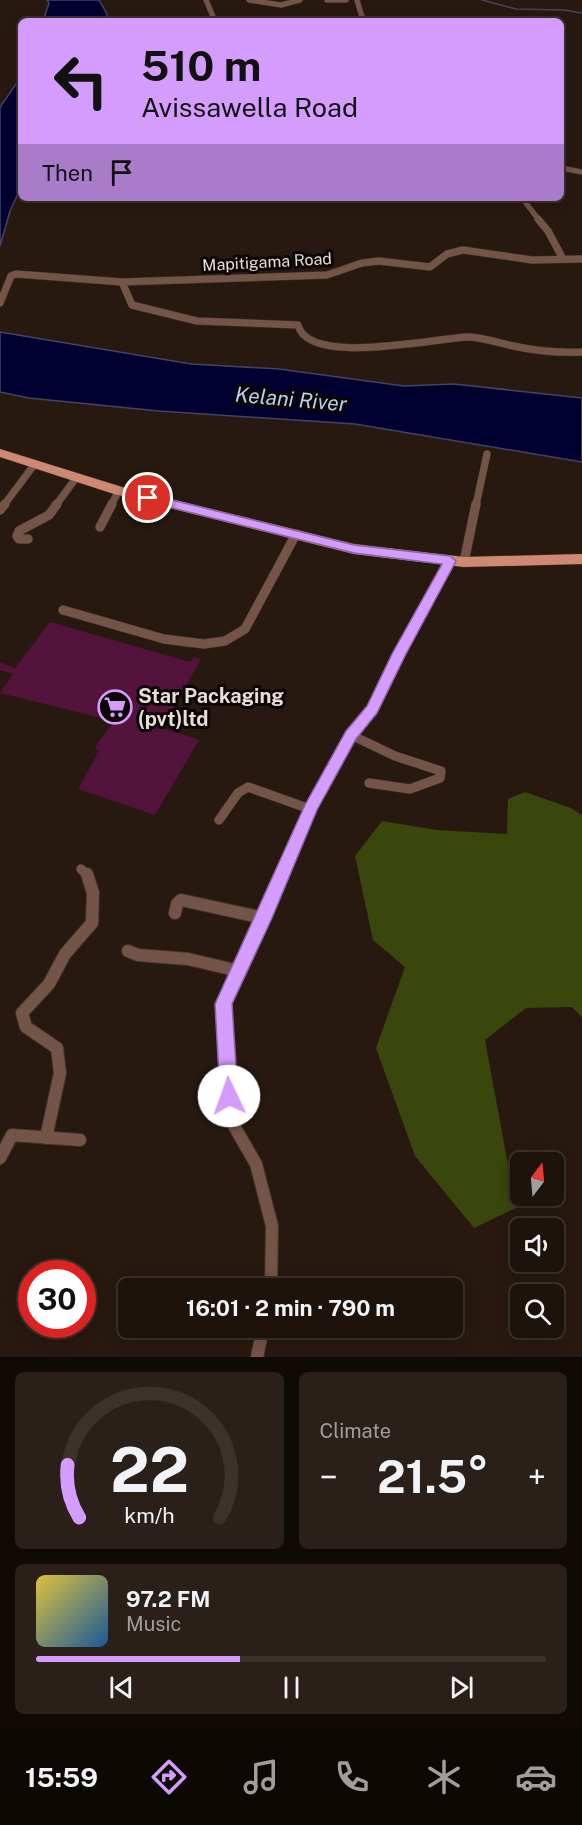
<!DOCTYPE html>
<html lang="en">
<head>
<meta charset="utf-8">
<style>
  :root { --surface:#1d130b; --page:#2a2019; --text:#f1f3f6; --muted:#a09e9d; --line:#3b322c; --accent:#d49cfc }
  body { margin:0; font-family:"Public Sans",sans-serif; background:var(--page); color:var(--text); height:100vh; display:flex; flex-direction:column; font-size:22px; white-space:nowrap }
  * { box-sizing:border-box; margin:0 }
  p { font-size:20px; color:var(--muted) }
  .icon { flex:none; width:33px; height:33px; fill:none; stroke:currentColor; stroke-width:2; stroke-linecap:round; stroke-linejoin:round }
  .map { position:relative; height:1357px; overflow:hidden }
  .details { display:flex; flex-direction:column; gap:15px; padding:15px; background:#100a06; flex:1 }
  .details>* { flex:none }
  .hud { position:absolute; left:18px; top:18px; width:546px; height:183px; border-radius:9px; box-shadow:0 3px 15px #0003,0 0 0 2px var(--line); background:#d49cfc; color:#111; overflow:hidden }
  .needle { width:39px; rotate:16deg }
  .fabs { position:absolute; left:510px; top:1152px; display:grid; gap:12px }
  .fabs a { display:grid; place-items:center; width:54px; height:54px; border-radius:9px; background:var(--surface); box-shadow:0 3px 15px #0003,0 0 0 2px var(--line); font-size:30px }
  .speed { position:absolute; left:18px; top:1260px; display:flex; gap:12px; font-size:30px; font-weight:700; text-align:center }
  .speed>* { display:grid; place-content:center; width:78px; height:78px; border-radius:50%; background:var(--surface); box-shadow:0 3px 15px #0003,0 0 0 2px var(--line); line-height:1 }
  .speed .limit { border:9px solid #d22; background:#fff; color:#111 }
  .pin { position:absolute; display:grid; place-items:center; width:51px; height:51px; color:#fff; margin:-26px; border:3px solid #fff; border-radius:50%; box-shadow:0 2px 6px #0007 }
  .me { position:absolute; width:66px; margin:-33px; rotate:357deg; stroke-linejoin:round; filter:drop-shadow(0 0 4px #0008) }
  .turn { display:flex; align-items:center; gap:21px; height:126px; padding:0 24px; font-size:27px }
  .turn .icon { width:78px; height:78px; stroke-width:2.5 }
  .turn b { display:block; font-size:42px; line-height:51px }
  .then { display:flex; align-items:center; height:57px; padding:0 24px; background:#0003; gap:12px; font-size:22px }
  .big { font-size:45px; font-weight:700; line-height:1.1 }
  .details .card { flex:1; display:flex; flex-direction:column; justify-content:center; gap:9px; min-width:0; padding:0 21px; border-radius:9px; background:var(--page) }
  .details .dial { align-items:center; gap:0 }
  .dial svg { height:156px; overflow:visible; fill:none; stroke:var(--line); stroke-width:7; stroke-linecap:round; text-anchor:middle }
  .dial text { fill:var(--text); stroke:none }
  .song { display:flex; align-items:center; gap:18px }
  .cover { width:72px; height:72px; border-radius:9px; background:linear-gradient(135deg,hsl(50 70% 55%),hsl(210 70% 35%)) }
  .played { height:6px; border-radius:3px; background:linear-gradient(90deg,var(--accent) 40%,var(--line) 40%) }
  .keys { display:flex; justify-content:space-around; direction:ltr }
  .heat { display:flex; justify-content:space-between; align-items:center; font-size:33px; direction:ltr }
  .details .tiles { flex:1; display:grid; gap:15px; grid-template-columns:1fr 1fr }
  .card:last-child { grid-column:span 2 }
  .trip { position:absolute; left:118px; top:1278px; width:345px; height:60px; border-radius:9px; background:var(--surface); box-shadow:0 3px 15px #0003,0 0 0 2px var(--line); font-weight:700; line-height:60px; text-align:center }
  .menu { display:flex; height:96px; justify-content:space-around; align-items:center; background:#0c0804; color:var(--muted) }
  .menu .icon { width:42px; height:42px }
  .menu .active { color:var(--accent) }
  .menu b { font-size:27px; color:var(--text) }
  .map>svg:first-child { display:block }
  .green { fill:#39460c }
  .water { fill:#000030; stroke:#464362; stroke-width:1.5 }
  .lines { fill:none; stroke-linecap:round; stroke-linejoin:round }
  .stream { stroke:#464362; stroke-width:1.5 }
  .building { fill:#53133d }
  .street-far3-casing { stroke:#42352b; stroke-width:6 }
  .street-far2-casing { stroke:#42352b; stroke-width:8 }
  .street-far1-casing { stroke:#42352b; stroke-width:10 }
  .street-casing { stroke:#42352b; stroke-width:14 }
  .primary-casing { stroke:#42352b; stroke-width:1 }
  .street-far3 { stroke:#745348; stroke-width:5 }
  .street-far2 { stroke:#745348; stroke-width:7 }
  .street-far1 { stroke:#745348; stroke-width:9 }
  .street { stroke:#745348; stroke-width:12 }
  .primary { fill:#cd8972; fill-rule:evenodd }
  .route { fill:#d49cfc; stroke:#8a65a4; stroke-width:1.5 }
  .labels { text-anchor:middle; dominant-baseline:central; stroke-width:6; stroke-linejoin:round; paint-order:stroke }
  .far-street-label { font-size:16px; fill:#e8ded7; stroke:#0b0603 }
  .poi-label { font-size:20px; font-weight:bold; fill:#e8ded7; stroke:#0b0603; text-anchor:start }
  .water-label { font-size:21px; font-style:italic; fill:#b7d1f3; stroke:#0b0603 }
</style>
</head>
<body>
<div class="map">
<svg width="582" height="1357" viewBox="0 0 582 1357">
  <rect width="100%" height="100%" fill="#27190f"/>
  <path class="green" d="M525,792l46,16 11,7v202l-10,-10 -46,1 -41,32 31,168 -42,20 -59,-72 -39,-108 29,-81 -32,-27 -18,-84 27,-35 55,9 70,4 1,-35z"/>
  <g class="water">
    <path d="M47,0h52l8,14 -2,7h-62l6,-18z"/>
    <path d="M21,77v110l-11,24 -10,35v-139z"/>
    <path d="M0,332l191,32 88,5 125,17 50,-2 128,14v64l-227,-38 -196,-13 -130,-13 -29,-6z"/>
  </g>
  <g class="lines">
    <path class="stream" d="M482,0l34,9 48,1 18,3"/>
  </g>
  <path class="building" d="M50,622l140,40 4,-5 7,2 -39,69 37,12 -44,75 -77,-26 21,-38 -4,-4 19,-26 -114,-28 13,-19 -13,-4v-8l15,6z"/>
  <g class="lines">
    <defs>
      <g id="street-far3">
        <path d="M206,0l9,21"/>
        <path d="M249,0l32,5 19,-5"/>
        <path d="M327,0h19"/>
        <path d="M357,0l5,17 5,4"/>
        <path d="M561,168l21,4"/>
        <path d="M522,198l17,22"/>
      </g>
      <g id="street-far2">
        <path d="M538,219l10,12 15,28"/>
        <path d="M122,282l10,23 65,16 101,4c10,42 138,13 170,12 14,0 31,6 45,9 23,5 46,7 69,6"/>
        <path d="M0,303l11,-27 5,-2 106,8 205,-7 35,-12 17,-2 51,6 17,-13 16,-4 69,10 50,-1"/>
        <path d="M4,505l30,-40"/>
        <path d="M56,505l20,-27"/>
        <path d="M111,505l8,-14"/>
        <path d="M476,505l11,-51"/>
      </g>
      <g id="street-far1">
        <path d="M0,510l5,-6"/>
        <path d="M100,527l12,-23"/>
        <path d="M28,539h-9l-2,-3 2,-5 30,-16 8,-11"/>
        <path d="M464,562l12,-58"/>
        <path d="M63,610l101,29 40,5 21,-3 20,-12 51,-95"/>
        <path d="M351,735l44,21 46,15 -1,7 -30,11 -41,-6"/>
        <path d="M219,820l19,-27 10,-6 62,22"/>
        <path d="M81,869l7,7"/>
        <path d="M282,876l28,-67 41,-74 21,-25 27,-56 51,-93"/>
      </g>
      <g id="street">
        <path d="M175,913l2,-9 4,-4 83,18"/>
        <path d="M128,951l10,4 50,4 51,12"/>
        <path d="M46,1138l14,-65 -3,-25 -31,-21 -4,-14 27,-29 16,-30 27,-31 1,-30 -6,-19"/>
        <path d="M0,1158l12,-23 68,5"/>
        <path d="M271,1288l1,-62 -16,-62 -26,-45 -7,-115 59,-130"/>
        <path d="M257,1357l6,-29"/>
      </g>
      <path id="primary" d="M0,449l122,38 232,57 110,13 118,-3v10l-118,3 -110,-13 -240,-60 -114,-37z"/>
    </defs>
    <use href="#street-far3" class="street-far3-casing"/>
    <use href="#street-far2" class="street-far2-casing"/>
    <use href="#street-far1" class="street-far1-casing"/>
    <use href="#street" class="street-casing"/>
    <use href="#primary" class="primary-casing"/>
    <use href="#street-far3" class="street-far3"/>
    <use href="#street-far2" class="street-far2"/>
    <use href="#street-far1" class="street-far1"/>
    <use href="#street" class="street"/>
    <use href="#primary" class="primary"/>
  </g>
  <path class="route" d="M148,494l206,51 96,11 6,5 -50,93 -29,59 -21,26 -39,71 -45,108 -40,86 6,92 -3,6 -6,3 -6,-3 -3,-6 -5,-92 90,-199 41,-74 21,-25 25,-52 50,-90 -88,-11 -210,-52v-6z"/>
  <defs>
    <symbol id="supermarket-ring" viewBox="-11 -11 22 22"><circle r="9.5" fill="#0b0603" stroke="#d49cfc" stroke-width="1.5"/><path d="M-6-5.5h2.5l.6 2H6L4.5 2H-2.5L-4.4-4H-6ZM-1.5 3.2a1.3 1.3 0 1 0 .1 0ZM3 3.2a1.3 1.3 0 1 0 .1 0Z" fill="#d49cfc"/></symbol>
  </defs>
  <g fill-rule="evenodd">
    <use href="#supermarket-ring" x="96" y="688" width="38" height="38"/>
  </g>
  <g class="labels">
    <g class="far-street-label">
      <text transform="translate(267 262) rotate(-3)">Mapitigama Road</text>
    </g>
    <g class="poi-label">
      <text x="138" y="696">Star Packaging<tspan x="138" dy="23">(pvt)ltd</tspan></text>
    </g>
    <g class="water-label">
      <text transform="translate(291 399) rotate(5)">Kelani River</text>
    </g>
  </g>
</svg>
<div class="fabs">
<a><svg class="needle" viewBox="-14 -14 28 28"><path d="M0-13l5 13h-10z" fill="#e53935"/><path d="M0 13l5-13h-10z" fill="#a09e9d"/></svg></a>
<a><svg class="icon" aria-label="sound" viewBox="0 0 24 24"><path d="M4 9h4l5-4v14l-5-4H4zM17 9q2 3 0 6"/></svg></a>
<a><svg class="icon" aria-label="search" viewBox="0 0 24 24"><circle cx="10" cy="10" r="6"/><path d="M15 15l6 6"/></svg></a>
</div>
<div class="speed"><div class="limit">30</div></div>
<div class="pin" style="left:148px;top:498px;background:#d93025"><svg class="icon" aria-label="arrive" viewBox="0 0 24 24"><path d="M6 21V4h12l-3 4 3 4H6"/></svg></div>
<svg class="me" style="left:229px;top:1096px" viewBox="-20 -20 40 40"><circle r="19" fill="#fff"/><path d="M0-13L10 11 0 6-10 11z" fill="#d49cfc"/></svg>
<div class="trip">16:01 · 2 min · 790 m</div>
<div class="hud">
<div class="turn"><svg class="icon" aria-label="left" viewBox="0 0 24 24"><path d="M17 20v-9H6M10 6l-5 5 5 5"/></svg><div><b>510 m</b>Avissawella Road</div></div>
<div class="then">Then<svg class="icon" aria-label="arrive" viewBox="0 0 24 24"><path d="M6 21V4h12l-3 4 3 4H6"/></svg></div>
</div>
</div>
<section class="details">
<div class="tiles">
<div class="card dial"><svg viewBox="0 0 100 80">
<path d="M14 69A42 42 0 1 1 86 69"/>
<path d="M14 69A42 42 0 0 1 8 42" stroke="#d49cfc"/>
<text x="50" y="56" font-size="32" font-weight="700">22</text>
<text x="50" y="72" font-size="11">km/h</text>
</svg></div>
<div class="card"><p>Climate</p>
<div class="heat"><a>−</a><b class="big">21.5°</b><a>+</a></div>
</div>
<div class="card">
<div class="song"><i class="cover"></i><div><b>97.2 FM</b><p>Music</p></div></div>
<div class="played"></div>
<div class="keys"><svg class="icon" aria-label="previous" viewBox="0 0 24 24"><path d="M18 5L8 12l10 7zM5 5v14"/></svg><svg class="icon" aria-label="pause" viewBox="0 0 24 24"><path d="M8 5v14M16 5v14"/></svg><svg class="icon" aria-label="next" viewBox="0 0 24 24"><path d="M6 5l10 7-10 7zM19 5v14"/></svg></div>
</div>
</div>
</section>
<nav class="menu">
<b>15:59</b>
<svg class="icon active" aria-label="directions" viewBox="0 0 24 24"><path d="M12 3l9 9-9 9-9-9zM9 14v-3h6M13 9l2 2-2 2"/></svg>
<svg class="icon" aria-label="music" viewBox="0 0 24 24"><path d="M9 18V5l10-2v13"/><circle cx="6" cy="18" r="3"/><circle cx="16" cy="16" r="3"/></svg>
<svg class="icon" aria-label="phone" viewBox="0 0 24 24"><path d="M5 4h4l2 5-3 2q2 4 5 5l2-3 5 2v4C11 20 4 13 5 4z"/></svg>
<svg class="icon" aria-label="climate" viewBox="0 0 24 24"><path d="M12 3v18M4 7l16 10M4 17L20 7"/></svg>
<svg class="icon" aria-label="car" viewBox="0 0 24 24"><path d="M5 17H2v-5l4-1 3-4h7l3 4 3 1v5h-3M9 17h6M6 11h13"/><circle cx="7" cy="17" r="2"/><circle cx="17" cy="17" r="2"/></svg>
</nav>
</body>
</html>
